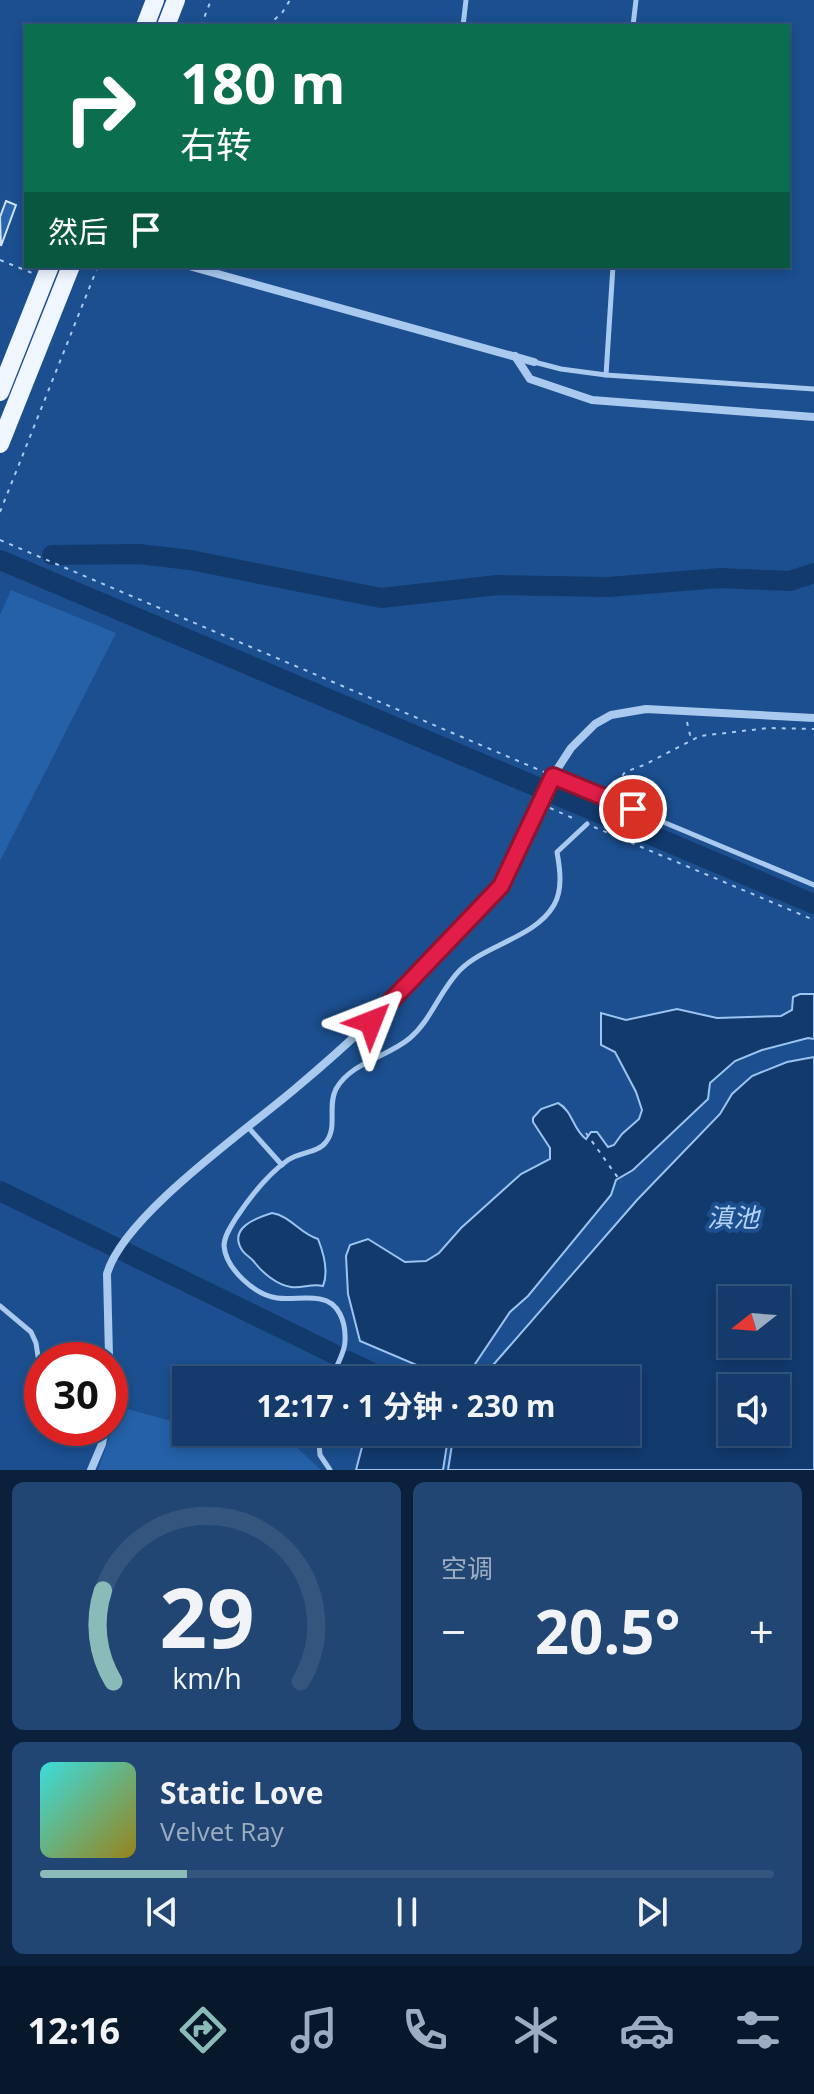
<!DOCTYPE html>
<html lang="zh">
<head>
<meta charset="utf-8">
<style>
  :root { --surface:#143b6b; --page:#214673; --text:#f1f3f6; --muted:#9dadc1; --line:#33557e; --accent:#8bbbb9 }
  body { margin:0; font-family:"Open Sans","Noto Sans SC",sans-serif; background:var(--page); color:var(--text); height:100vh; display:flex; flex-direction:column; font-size:30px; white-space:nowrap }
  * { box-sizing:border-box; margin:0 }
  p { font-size:26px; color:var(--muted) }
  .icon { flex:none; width:44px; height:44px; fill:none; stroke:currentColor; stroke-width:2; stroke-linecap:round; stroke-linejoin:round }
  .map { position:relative; height:1470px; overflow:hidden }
  .drawer { display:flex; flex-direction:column; gap:12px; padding:12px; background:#0b203b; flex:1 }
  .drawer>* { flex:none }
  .banner { position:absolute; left:24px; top:24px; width:766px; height:244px; border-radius:0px; box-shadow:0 4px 12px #0003,0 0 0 2px var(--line); background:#0b6e4f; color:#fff; overflow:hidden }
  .needle { width:52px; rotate:253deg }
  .buttons { position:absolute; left:718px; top:1286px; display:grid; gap:16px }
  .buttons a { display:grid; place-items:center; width:72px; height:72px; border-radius:0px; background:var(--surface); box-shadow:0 4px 12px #0003,0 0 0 2px var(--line); font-size:40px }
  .speed { position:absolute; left:24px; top:1342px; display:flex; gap:16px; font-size:40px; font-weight:700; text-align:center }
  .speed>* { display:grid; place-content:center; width:104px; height:104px; border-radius:50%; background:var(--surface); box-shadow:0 4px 12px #0003,0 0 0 2px var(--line); line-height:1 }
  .speed .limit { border:12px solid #d22; background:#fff; color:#111 }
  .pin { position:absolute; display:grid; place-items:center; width:68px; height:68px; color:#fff; margin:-34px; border:4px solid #fff; border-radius:50%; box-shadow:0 2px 8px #0007 }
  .me { position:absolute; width:88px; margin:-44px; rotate:45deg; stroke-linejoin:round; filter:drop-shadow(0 0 6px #0008) }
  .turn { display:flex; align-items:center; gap:28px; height:168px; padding:0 24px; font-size:36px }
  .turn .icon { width:104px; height:104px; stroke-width:2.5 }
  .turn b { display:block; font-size:56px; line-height:68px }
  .then { display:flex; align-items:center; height:76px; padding:0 24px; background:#0003; gap:16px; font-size:30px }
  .big { font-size:60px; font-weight:700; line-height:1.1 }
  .drawer .tile { flex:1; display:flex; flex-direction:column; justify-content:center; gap:12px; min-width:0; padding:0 28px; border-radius:12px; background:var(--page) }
  .drawer .dial { align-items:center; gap:0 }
  .dial svg { height:208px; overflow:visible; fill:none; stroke:var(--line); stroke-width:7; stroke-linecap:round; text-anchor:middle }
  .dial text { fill:var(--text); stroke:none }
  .song { display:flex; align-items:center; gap:24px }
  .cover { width:96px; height:96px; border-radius:12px; background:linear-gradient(135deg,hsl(180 70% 55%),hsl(50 70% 35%)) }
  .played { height:8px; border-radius:4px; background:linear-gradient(90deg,var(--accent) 20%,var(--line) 20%) }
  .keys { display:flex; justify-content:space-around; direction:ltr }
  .heat { display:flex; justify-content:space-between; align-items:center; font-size:44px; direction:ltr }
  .drawer .tiles { flex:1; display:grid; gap:12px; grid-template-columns:1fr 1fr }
  .tile:last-child { grid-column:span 2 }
  .trip { position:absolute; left:172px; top:1366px; width:468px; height:80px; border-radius:0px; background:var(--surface); box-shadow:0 4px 12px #0003,0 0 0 2px var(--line); font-weight:700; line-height:80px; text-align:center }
  .dock { display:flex; height:128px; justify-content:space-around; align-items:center; background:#08182b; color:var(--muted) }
  .dock .icon { width:56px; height:56px }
  .dock .selected { color:var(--accent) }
  .dock b { font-size:36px; color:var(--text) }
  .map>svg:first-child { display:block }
  .green { fill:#2461a8 }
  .water { fill:#123a6d; stroke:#9cc4f0; stroke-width:2; fill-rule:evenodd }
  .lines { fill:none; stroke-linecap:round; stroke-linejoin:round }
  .river { stroke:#123a6d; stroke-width:20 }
  .building { fill:#2a66ad; stroke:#cfe3fa; stroke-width:2 }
  .path { stroke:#a9c9ee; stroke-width:2; stroke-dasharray:4 6; stroke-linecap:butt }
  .lane { stroke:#a9c9ee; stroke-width:5 }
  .street { stroke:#a9c9ee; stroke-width:8 }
  .primary { stroke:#f0f6ff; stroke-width:18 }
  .route-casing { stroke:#92132f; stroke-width:20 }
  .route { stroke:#e11d48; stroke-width:14 }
  .labels { text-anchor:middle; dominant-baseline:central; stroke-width:8; stroke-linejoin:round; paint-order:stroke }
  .water-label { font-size:26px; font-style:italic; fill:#b5d3f5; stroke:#1b4f8f }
</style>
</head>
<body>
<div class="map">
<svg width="814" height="1470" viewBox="0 0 814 1470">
  <rect width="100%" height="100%" fill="#1b4f8f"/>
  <g class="green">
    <path d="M11,590l105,43 -116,228v-246z"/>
    <path d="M120,1407l66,18v7h75l32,12 28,26h-223z"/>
  </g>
  <g class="water">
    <path d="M800,994h14v45l-6,-1 -46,12 -27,11 -25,22 -2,16 -75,71 -17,10 -5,15 -83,101 -18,16 -37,55 -14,9 -19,-1 -80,-34 -12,-47 -2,-38 4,-11 18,-6 37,23 21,-1 13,-8 22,-25 60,-54 29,-15v-11l-17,-26v-4l8,-9 17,-6c15,8 15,27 28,36l5,-7h6l11,15 6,-2 8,-11 17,-15 3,-9 -6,-18 -21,-40 -14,-7v-32l25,7 51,-11 40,9 64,-2 11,-6 1,-13z"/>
    <path d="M814,1057v413h-366l6,-38h172v-52h-146l157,-180 83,-86 12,-20 20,-18 35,-14zM732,1300h44v44h-44zM732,1388h44v44h-44z"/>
    <path d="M272,1213c19,3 28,21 46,26 6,15 11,32 5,47 -12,-3 -21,3 -32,1 -14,-2 -28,-14 -36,-24 -3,-5 -10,-8 -13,-13 -14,-22 14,-32 30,-37z"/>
    <path d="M366,1432h72l10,6 -5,32h-87z"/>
  </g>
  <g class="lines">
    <g class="river">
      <path d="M52,555l87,-1 51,6 191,38 117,-13 111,2 111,-9 70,3 24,-8"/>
      <path d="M0,560l814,344"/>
      <path d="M0,1191l334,163"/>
      <path d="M348,1361l40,19"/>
    </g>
  </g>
  <path class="building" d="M6,201l10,4 -15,41 -1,-29z"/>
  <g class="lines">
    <g class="path">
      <path d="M201,26l10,-26"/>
      <path d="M267,26l15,-13 8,-13"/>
      <path d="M0,235v-1"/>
      <path d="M0,260l32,13"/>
      <path d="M0,512l98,-246"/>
      <path d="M0,540l544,232"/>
      <path d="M687,722l4,17"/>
      <path d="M611,792l14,-20 19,-7 56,-29 68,-8 46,1"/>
      <path d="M550,808l27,12"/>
      <path d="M594,827l220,93"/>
      <path d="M586,1133l35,49"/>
    </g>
    <g class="lane">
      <path d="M463,26l3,-26"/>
      <path d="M633,26l3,-26"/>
      <path d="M534,362l27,7 45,6 208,14"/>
      <path d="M606,375l7,-109"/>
      <path d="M553,776l261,109"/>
      <path d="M248,1127l34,38"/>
      <path d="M0,1306l31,26 5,11 6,40"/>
      <path d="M330,1380c5,-11 15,-27 15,-39 1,-19 -6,-39 -25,-42 -14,-3 -29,1 -43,-1 -22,-3 -51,-29 -53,-52 0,-10 7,-20 12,-28 14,-21 32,-44 52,-58 12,-8 30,-7 38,-18 12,-15 1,-36 10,-53 15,-27 52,-32 74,-51 22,-19 30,-48 50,-68 26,-26 75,-32 94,-65 9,-16 6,-36 3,-53l30,-28"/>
      <path d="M318,1432l2,23 10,15"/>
    </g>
    <g class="street">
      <path d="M189,266l345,96"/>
      <path d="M515,356l15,23 62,21 222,17"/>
      <path d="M110,1397l-3,-123c16,-58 141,-145 189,-186 25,-21 50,-43 73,-65 42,-39 80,-82 120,-122l12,-15 55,-115 15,-23 24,-24 16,-9 35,-6 168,9"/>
      <path d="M91,1470l11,-26 3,-16"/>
    </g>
    <g class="primary">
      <path d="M145,26l10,-26"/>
      <path d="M166,26l10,-26"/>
      <path d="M0,392l50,-126"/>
      <path d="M0,444l71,-178"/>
    </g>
  </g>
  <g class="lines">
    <defs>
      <path id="route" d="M371,1022l130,-136 52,-110 80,33"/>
    </defs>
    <use href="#route" class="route-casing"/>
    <use href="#route" class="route"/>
  </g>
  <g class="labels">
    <g class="water-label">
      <text x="733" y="1217">滇池</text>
    </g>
  </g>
</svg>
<div class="buttons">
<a><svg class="needle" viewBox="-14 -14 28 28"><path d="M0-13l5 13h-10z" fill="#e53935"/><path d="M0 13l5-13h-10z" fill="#9dadc1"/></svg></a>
<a><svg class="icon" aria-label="sound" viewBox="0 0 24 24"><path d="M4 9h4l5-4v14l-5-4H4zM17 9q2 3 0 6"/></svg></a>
</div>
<div class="speed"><div class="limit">30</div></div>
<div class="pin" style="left:633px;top:809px;background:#d93025"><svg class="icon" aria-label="arrive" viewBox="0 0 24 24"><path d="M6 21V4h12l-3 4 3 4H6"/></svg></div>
<svg class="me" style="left:371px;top:1022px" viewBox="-20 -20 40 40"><path d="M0-17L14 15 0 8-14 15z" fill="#e11d48" stroke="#fff" stroke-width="4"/></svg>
<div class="trip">12:17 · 1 分钟 · 230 m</div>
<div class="banner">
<div class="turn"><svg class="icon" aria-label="right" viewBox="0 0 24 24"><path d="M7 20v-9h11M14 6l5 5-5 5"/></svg><div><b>180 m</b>右转</div></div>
<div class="then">然后<svg class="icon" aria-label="arrive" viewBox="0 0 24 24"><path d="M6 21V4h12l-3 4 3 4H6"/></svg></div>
</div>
</div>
<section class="drawer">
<div class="tiles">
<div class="tile dial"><svg viewBox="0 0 100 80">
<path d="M14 69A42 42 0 1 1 86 69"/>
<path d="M14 69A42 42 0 0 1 10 34" stroke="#8bbbb9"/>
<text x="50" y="56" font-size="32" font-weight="700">29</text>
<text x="50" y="72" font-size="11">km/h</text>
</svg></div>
<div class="tile"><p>空调</p>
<div class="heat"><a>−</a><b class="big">20.5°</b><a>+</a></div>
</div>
<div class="tile">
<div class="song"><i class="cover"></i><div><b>Static Love</b><p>Velvet Ray</p></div></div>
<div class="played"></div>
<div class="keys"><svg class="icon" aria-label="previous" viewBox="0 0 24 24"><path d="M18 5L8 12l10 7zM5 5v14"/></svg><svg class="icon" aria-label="pause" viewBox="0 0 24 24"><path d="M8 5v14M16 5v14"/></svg><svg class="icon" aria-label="next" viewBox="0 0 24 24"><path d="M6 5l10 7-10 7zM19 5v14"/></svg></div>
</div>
</div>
</section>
<nav class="dock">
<b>12:16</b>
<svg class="icon selected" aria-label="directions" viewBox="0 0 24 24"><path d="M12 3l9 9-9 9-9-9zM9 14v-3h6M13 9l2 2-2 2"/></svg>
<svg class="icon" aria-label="music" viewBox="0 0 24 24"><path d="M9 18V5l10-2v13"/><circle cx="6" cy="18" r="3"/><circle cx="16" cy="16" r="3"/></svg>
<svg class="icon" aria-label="phone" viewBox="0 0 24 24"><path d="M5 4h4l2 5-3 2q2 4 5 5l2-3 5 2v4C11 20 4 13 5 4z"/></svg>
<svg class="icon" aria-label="climate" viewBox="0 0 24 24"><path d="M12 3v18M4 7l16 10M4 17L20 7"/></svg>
<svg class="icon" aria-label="car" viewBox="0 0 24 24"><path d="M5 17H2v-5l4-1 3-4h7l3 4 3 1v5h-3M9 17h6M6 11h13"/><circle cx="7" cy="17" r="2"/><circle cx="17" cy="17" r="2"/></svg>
<svg class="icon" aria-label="filters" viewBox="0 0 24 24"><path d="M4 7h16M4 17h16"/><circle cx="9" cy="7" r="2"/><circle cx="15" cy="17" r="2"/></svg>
</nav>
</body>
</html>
